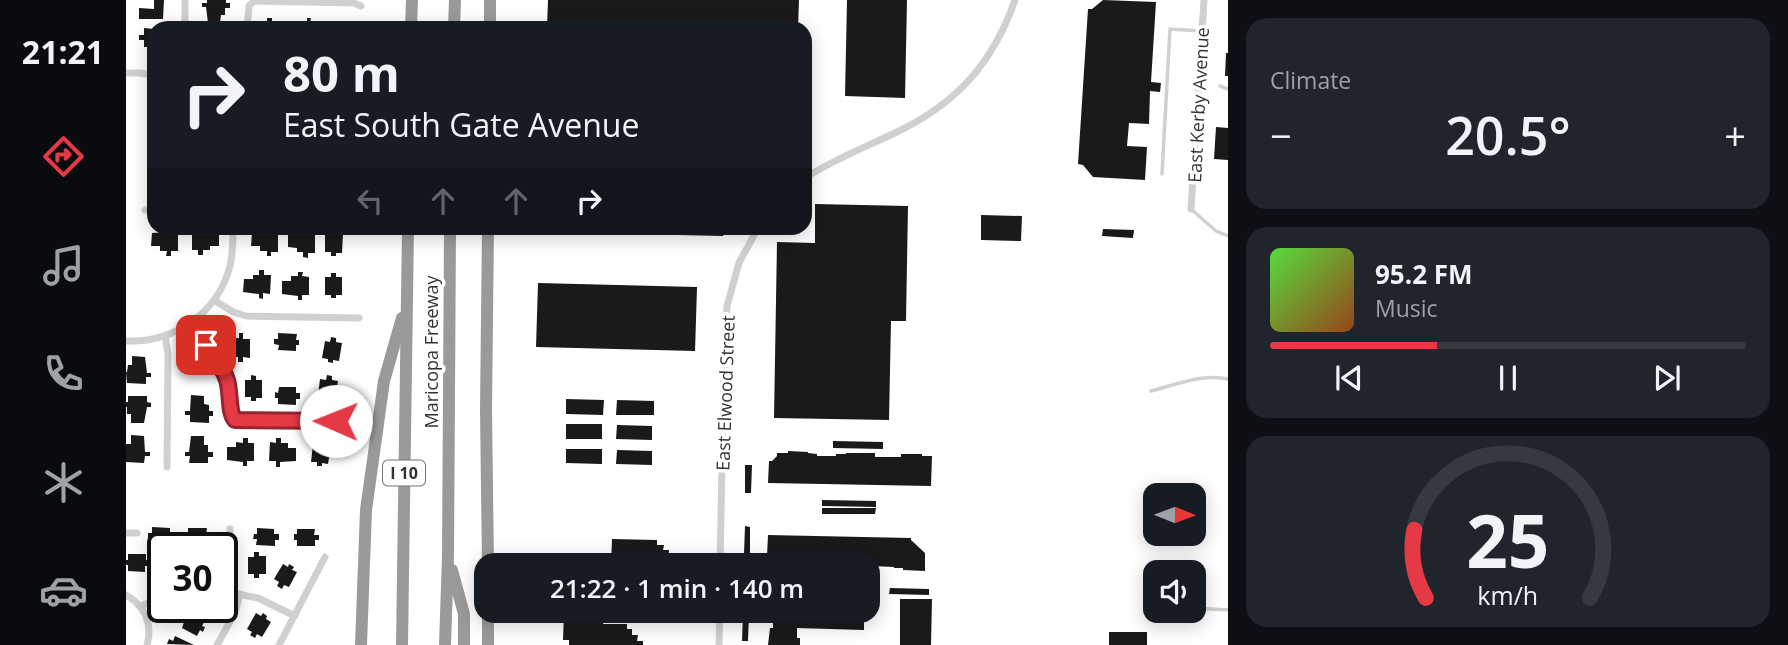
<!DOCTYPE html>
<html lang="en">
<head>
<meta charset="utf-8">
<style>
  :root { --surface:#171b24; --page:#20242c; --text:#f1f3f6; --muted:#9ea1a6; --line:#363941; --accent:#e63946 }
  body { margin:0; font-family:"Open Sans",sans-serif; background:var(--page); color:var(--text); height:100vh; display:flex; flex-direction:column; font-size:26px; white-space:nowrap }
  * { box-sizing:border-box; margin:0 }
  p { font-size:23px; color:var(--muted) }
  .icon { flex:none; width:38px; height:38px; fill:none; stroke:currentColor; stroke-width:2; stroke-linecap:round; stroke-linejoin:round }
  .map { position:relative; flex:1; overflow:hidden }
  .details { display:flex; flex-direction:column; gap:18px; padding:18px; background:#0d0f14; width:560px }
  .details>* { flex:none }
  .guide { position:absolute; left:21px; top:21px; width:665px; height:214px; border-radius:21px; box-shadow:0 4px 18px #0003; background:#171b24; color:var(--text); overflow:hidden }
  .needle { width:46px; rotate:91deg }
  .controls { position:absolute; left:1017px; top:483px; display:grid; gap:14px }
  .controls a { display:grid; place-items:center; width:63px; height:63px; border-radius:14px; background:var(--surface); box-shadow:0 4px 18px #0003; font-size:35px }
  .speed { position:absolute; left:21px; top:532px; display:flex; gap:14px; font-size:35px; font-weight:700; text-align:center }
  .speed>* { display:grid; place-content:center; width:91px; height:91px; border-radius:50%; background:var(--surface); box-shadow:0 4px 18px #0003; line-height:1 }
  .speed .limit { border:4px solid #111; border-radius:10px; background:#fff; color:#111 }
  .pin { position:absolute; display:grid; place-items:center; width:60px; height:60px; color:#fff; margin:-30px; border-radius:14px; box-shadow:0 4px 10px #0006 }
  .me { position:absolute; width:77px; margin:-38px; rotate:271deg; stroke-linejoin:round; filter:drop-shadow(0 0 5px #0008) }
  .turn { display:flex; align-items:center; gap:24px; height:147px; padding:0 21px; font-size:32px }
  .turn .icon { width:91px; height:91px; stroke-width:2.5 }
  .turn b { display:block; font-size:49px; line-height:60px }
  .lanes { display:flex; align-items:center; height:66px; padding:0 21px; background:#0003; justify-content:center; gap:35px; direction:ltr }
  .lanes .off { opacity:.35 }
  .big { font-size:52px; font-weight:600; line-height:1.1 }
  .details .card { flex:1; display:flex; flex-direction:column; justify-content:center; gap:10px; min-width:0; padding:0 24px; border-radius:21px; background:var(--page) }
  .details .dial { align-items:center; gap:0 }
  .dial svg { height:182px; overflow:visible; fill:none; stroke:var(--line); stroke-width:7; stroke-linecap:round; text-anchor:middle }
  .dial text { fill:var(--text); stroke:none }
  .song { display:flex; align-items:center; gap:21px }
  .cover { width:84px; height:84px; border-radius:10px; background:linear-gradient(135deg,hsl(110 70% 55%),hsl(20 70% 35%)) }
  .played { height:7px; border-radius:4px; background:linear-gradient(90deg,var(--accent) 35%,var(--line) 35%) }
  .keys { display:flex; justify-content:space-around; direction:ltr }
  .heat { display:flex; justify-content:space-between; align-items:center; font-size:38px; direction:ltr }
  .trip { position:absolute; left:348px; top:553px; width:406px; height:70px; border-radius:21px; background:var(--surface); box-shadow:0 4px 18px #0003; font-weight:600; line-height:70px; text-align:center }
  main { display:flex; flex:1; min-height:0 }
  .tab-bar { display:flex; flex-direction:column; width:126px; justify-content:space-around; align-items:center; background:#090b0e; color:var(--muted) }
  .tab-bar .icon { width:49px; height:49px }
  .tab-bar .on { color:var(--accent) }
  .tab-bar b { font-size:32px; color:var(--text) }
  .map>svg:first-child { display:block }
  .building { fill:#1a1a1a }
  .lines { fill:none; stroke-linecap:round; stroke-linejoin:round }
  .service { stroke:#d0d0d0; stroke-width:3.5 }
  .minor { stroke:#d0d0d0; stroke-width:7 }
  .motorway { stroke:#9a9a9a; stroke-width:12 }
  .route-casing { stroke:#96252e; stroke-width:18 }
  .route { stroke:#e63946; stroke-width:12 }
  .labels { text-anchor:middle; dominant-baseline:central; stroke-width:7; stroke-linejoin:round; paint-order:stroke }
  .shield { fill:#fff; stroke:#707070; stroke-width:2 }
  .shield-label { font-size:16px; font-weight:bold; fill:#333 }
  .street-label { font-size:18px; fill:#333; stroke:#fff }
</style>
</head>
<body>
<main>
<nav class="tab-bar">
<b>21:21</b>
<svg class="icon on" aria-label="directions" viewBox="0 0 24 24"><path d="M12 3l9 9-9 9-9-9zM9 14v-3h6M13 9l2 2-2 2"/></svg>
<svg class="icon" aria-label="music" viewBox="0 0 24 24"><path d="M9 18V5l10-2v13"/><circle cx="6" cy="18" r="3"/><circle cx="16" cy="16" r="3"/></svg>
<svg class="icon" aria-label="phone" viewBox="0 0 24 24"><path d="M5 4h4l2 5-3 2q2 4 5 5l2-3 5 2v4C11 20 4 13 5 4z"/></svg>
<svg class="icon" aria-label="climate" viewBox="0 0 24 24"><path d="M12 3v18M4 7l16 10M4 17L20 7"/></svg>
<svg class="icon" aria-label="car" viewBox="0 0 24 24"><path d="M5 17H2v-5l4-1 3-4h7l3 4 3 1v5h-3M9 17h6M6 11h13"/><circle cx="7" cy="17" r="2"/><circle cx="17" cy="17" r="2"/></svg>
</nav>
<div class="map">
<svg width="1102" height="645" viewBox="0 0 1102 645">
  <rect width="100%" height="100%" fill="#fff"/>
  <g class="building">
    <path d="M28,0h10l-1,19h-24v-11l15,1z"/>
    <path d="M81,0h19v3h4v5h-5v7h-4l-1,8h-12l-2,-16h-4v-4h5z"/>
    <path d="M422,0h251l-1,28h-251z"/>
    <path d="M721,0h60l-2,98 -60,-2z"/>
    <path d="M977,0l53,2 -5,80 10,1 -1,9 -10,-1 -1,33 -20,-1 -2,23 20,1 -2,33 -52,-3 -10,-12 -5,-1 10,-155h4z"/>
    <path d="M141,18h5v5h6v5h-17v-5h6z"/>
    <path d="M181,18h4l-1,5 7,1v4h-27l1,-4 16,-1z"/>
    <path d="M208,21h5v4h6v3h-17v-3l6,1z"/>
    <path d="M18,28l10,1v27h-6v-9h-4v-7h-5v-5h5z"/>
    <path d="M1100,53h2v23h-3z"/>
    <path d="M1090,127l12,1v32l-14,-1z"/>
    <path d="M689,204l93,2 -2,115h-15l-2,99 -115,-2 3,-176 38,1z"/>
    <path d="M855,215l41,1 -1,25 -40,-1z"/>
    <path d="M42,228h4v4l6,1v18h-7v5h-5l1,-5h-7v-5h-9l1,-13 16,-1z"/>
    <path d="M73,228h4v3l16,2v13h-9v4h-7v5h-5v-5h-6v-19l7,1z"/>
    <path d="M142,228h4v5h6v19h-7v4h-4v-5h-7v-5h-9l1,-13 16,-1z"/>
    <path d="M415,228h187l-5,8 -182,-4z"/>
    <path d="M179,229h4v5h6v19h-7v5l-5,-1v-5h-6v-4l-9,-1v-13l16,-1z"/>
    <path d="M977,229l31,1 -1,8 -31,-2z"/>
    <path d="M205,230h6v4h6l-1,19h-6v3h-5v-4h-6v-17h6z"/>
    <path d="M133,270h5v5h7l-1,19 -7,-1v6l-4,-1v-4l-16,-2 1,-13h9v-4h6z"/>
    <path d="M172,272h5l-1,4 7,1v18h-7v5h-4v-4l-16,-2v-13h9v-5h7z"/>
    <path d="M205,273h5v4h6v18h-6v3h-5v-3h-6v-18h6z"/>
    <path d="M412,283l159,4 -2,64 -159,-4z"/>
    <path d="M113,333h4v6h7v19l-7,-1v5h-5v-5h-6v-5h-9v-13l16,-1z"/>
    <path d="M152,333l19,1 -1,6h3v5h-3v6l-18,-1 1,-5 -5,-1v-5h4z"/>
    <path d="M205,337l5,1v4l6,1 -3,18 -6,-1v3l-5,-1v-3l-6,-1 3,-17 5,1z"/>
    <path d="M6,356l13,1 2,16h4v4h-5v7l-19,-1 -1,-11h1l1,-7h4z"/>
    <path d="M125,375l5,1v4h6v18h-6v3h-5v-4h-6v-17h6z"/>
    <path d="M201,375l5,1v4l6,1 -3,18 -6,-1v3l-5,-1v-3l-6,-1 2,-17 6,1z"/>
    <path d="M153,387h17v6h4v6h-4v6l-18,-1v-6h-3v-6l3,1z"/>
    <path d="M65,395l13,1v8l5,1v6h4v5h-4v7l-19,-1v-7h-5v-4h5z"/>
    <path d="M2,396h19v6l4,1v4h-4l-3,16h-13v-9h-4v-7h-1v-5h2z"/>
    <path d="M440,399l38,1 -1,15 -37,-1z"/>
    <path d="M491,400l37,1v14h-38z"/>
    <rect x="440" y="424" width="36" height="15"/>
    <path d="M491,425l35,1v14l-36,-1z"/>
    <path d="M5,435l13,1 1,16h5v4h-5l-1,7 -18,-1v-18h5z"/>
    <path d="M65,436h13v9h4v7h5v5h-5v6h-19l1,-7h-5v-4h4z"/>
    <path d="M117,438h5v5h6v18h-7v5h-4v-4l-16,-2v-13h9v-5l7,1z"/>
    <path d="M150,438h5v5h7v5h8v13l-16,1v5h-4v-6h-7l1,-19 6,1z"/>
    <path d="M194,440l5,1 -1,4 7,1 -3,18 -6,-1v3h-5v-4h-6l2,-18 6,1z"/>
    <path d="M707,441l50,1v7l-50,-1z"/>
    <path d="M440,449h36v15l-36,-1z"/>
    <path d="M491,450l35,1v14l-36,-1z"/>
    <path d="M662,451l20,1v1l9,1v2h19v-2h10v-1h29v4h26v-3h21v2h10l-1,30 -163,-3 1,-22h3l5,-5v-3h11z"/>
    <path d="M619,465h7l-1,28h-6z"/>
    <path d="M696,500l54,1v6l-54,-1z"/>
    <path d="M696,508h54l-1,6h-53z"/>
    <path d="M619,526l5,1v27h-6z"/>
    <path d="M26,527l18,1v6h3v5h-3l-1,6 -17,-1v-5l-4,-1v-5h4z"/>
    <path d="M62,528h19l-1,7h3v5h-3v6l-18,-1 1,-6h-5v-5h4z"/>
    <path d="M131,528l17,1v5h5v6h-4v6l-19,-1 1,-6h-4l1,-5h3z"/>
    <path d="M171,529h18l-1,6h5v5h-4v6h-18v-6h-3v-6h3z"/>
    <path d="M642,535l143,3v2l14,13v18l-22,-1v-2h-9v-1l-23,-1v2l-3,-1v-2l-93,-1v-3l-5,-5h-3z"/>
    <path d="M486,539l45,1v5h7l-1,5h6l-1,15h-57z"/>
    <path d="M128,552h5v4h7v18h-7v4h-5v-4h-6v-17h6z"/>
    <path d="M2,554h18v6l3,1v5h-4v6l-17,-1v-6h-2v-5h2z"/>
    <rect x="33" y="556" width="4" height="18"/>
    <path d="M157,564l5,3 1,-3 5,3 -2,3 5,2 -8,15 -5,-2 -2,4 -5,-3 2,-4 -5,-3z"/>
    <path d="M764,588l39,1v6l-40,-1z"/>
    <path d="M774,599h32l-1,46h-31z"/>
    <path d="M438,611h34v7h6l-1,6h24v5h5v6h6l-1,6h6v4h-74v-5h-6z"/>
    <path d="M650,611h88v19l-67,-2v10h3v7h-32l2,-17h3v-15h3z"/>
    <path d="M63,612l16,8 -3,6 3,1 -2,5 -3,-2 -3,6 -15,-8 2,-6 -4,-2 3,-4 3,2z"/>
    <path d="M130,613l5,3 2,-3 4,3 -1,3 5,3 -9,15 -5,-3 -2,4 -5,-3 2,-3 -5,-3z"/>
    <path d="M617,613h6l-1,28h-6z"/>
    <rect x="983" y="632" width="38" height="13"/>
    <path d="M49,636l19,9 -27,-1 2,-5 4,2z"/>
  </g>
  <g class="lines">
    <g class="service">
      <path d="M1094,86l8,3"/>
      <path d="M1036,174l8,-145 31,2"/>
      <path d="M1065,209l25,22 12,5"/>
      <path d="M1025,391c24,-6 53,-18 77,-12"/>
      <path d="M1068,608l34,2"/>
    </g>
    <g class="minor">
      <path d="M59,28v-28"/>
      <path d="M121,28l2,-22 5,-5 100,2 7,3"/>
      <path d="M0,73h13l15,2"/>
      <path d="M679,178c29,-19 61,-31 92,-46 60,-29 96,-69 118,-132"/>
      <path d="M1065,209l13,-209"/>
      <path d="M19,210h9"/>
      <path d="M88,300l19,12 13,4 113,2"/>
      <path d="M64,323l35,51 5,18 3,26 5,2 113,1"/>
      <path d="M39,336l3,18 -1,113"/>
      <path d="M0,341c48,2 92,-28 104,-75 3,-13 3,-25 3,-38"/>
      <path d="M0,533h11"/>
      <path d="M594,565l4,-199 3,-60 12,-43 19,-35"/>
      <path d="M96,591l36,7 37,18"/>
      <path d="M103,592l1,-63"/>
      <path d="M0,595c19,11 27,29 21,50"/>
      <path d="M15,606l22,-9"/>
      <path d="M91,645l18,-32 5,-19"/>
      <path d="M153,645l46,-88"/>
      <path d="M593,645l1,-34"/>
    </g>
    <g class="motorway">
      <path d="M285,28l1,-28"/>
      <path d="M328,28l1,-28"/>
      <path d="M364,28v-28"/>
      <path d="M362,565l-2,-155 2,-182"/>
      <path d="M326,570l12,44v31"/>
      <path d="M235,645l5,-135 18,-129 18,-63"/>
      <path d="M276,645l6,-417"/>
      <path d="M319,645l3,-89 2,-328"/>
      <path d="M362,645v-34"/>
    </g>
  </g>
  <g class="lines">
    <defs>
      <path id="route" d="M80,345c7,11 17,22 21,35 4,12 1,32 8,40l101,1"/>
    </defs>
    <use href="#route" class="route-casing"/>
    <use href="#route" class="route"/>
  </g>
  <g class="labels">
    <rect class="shield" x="257" y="460.5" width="42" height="25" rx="5"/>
    <g class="shield-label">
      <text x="278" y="473">I 10</text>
    </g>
    <g class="street-label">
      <text transform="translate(1072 105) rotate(-87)">East Kerby Avenue</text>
      <text transform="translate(305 352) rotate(-90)">Maricopa Freeway</text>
      <text transform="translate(599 393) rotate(-88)">East Elwood Street</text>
    </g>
  </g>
</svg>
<div class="controls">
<a><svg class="needle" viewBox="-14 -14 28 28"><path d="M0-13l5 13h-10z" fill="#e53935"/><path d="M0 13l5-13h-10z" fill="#9ea1a6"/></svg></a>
<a><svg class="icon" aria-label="sound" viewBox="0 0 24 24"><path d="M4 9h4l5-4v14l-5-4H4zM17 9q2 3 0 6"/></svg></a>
</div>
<div class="speed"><div class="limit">30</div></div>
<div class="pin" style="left:80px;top:345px;background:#d93025"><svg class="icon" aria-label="arrive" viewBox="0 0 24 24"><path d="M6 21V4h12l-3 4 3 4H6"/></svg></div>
<svg class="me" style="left:210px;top:421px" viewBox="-20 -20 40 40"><circle r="19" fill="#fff"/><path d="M0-13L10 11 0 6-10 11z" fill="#e63946"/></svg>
<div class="trip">21:22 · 1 min · 140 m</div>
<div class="guide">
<div class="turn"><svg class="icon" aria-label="right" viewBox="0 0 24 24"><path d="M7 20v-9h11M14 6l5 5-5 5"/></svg><div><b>80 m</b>East South Gate Avenue</div></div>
<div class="lanes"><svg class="icon off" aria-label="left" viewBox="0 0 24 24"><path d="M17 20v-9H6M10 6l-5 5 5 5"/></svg><svg class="icon off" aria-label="ahead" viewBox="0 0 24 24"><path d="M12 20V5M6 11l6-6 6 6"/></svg><svg class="icon off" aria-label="ahead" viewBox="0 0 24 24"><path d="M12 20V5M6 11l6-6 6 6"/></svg><svg class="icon" aria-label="right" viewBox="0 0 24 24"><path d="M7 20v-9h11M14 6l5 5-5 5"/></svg></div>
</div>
</div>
<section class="details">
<div class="card"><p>Climate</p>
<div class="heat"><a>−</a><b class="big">20.5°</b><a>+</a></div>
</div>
<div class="card">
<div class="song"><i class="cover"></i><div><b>95.2 FM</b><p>Music</p></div></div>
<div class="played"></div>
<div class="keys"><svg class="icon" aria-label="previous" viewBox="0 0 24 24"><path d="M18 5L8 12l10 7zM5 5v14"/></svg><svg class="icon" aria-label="pause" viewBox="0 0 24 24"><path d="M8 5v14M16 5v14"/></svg><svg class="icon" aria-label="next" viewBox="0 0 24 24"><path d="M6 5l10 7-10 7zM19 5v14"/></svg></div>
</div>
<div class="card dial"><svg viewBox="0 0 100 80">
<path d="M14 69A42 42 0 1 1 86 69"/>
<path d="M14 69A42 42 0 0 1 9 39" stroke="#e63946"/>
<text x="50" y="56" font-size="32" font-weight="700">25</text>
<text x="50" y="72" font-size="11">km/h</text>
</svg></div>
</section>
</main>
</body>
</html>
